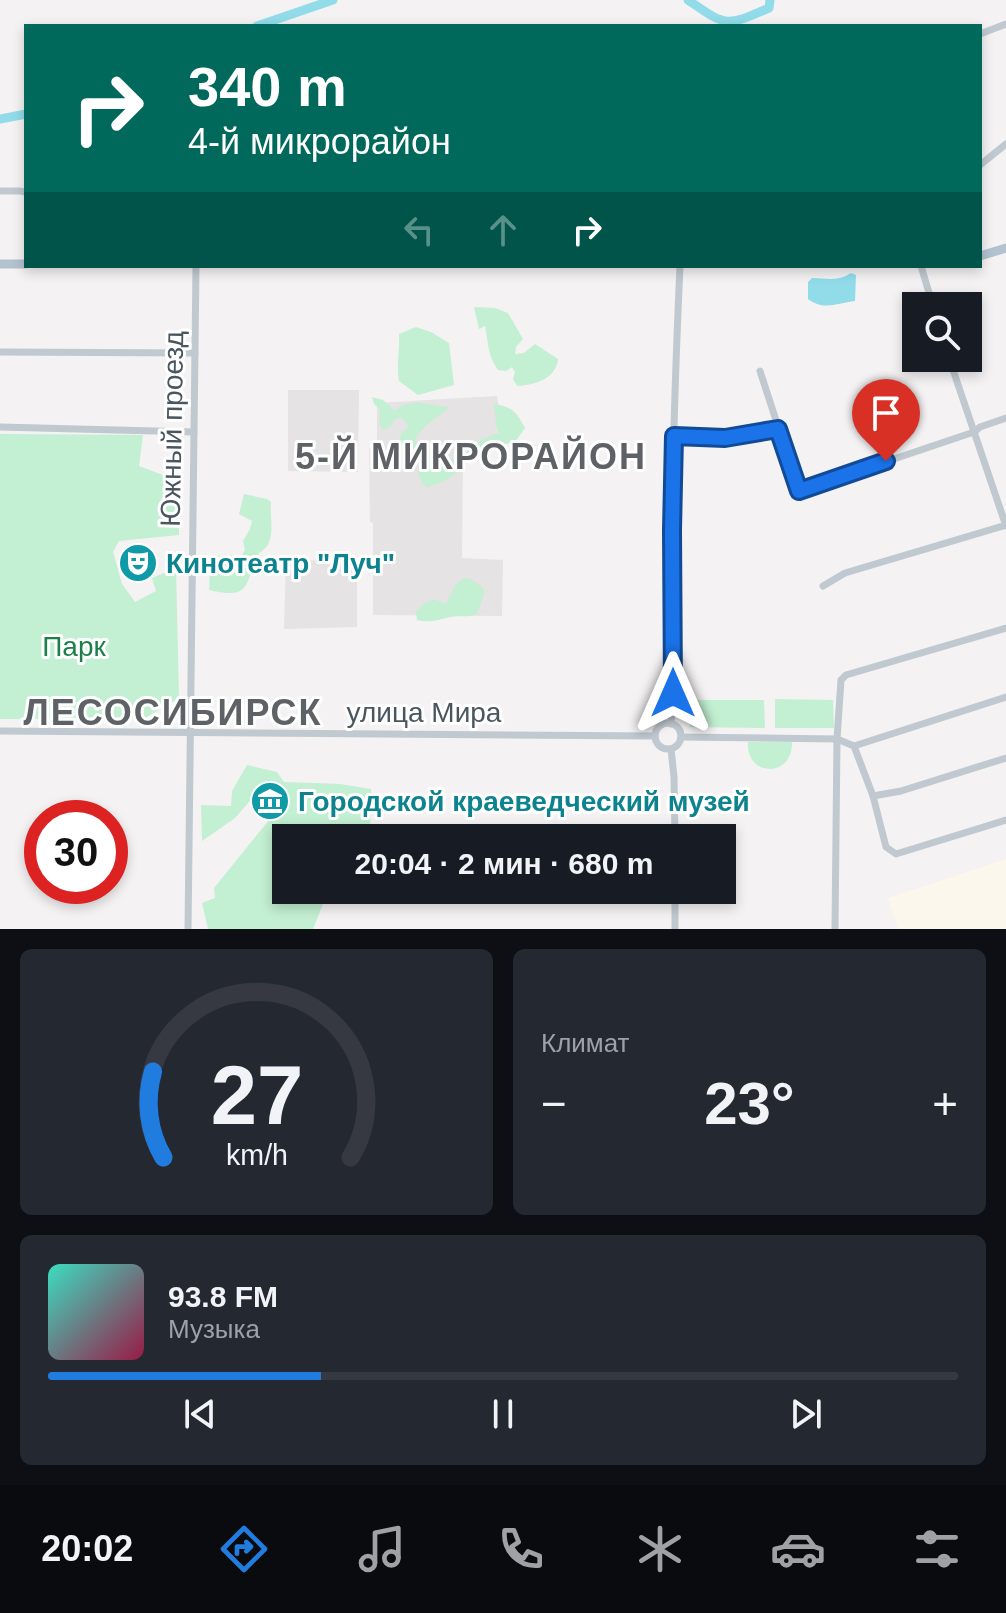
<!DOCTYPE html>
<html lang="ru">
<head>
<meta charset="utf-8">
<style>
  :root { --surface:#171b24; --page:#242831; --text:#f1f3f6; --muted:#9ea1a6; --line:#363941; --accent:#207ddf }
  body { margin:0; font-family:Helvetica,sans-serif; background:var(--page); color:var(--text); height:100vh; display:flex; flex-direction:column; font-size:30px; white-space:nowrap }
  * { box-sizing:border-box; margin:0 }
  p { font-size:26px; color:var(--muted) }
  .icon { flex:none; width:44px; height:44px; fill:none; stroke:currentColor; stroke-width:2; stroke-linecap:round; stroke-linejoin:round }
  .map { position:relative; height:929px; overflow:hidden }
  .panel { display:flex; flex-direction:column; gap:20px; padding:20px; background:#0d0f14; flex:1 }
  .panel>* { flex:none }
  .guide { position:absolute; left:24px; top:24px; width:958px; height:244px; border-radius:0px; box-shadow:0 4px 12px #0003; background:#00695c; color:#fff; overflow:hidden }
  .buttons { position:absolute; left:902px; top:292px; display:grid; gap:16px }
  .buttons a { display:grid; place-items:center; width:80px; height:80px; border-radius:0px; background:var(--surface); box-shadow:0 4px 12px #0003; font-size:40px }
  .speed { position:absolute; left:24px; top:800px; display:flex; gap:16px; font-size:40px; font-weight:700; text-align:center }
  .speed>* { display:grid; place-content:center; width:104px; height:104px; border-radius:50%; background:var(--surface); box-shadow:0 4px 12px #0003; line-height:1 }
  .speed .limit { border:12px solid #d22; background:#fff; color:#111 }
  .pin { position:absolute; display:grid; place-items:center; width:68px; height:68px; color:#fff; margin:-82px -34px; border-radius:50% 50% 50% 0; rotate:-45deg; box-shadow:0 0 8px #0007 }
  .pin .icon { rotate:45deg }
  .me { position:absolute; width:88px; margin:-44px; rotate:0deg; stroke-linejoin:round; filter:drop-shadow(0 0 6px #0008) }
  .turn { display:flex; align-items:center; gap:28px; height:168px; padding:0 32px; font-size:36px }
  .turn .icon { width:104px; height:104px; stroke-width:2.5 }
  .turn b { display:block; font-size:56px; line-height:68px }
  .lanes { display:flex; align-items:center; height:76px; padding:0 32px; background:#0003; justify-content:center; gap:40px; direction:ltr }
  .lanes .off { opacity:.35 }
  .big { font-size:60px; font-weight:600; line-height:1.1 }
  .panel .widget { flex:1; display:flex; flex-direction:column; justify-content:center; gap:12px; min-width:0; padding:0 28px; border-radius:12px; background:var(--page) }
  .panel .dial { align-items:center; gap:0 }
  .dial svg { height:208px; overflow:visible; fill:none; stroke:var(--line); stroke-width:7; stroke-linecap:round; text-anchor:middle }
  .dial text { fill:var(--text); stroke:none }
  .song { display:flex; align-items:center; gap:24px }
  .cover { width:96px; height:96px; border-radius:12px; background:linear-gradient(135deg,hsl(170 70% 55%),hsl(340 70% 35%)) }
  .played { height:8px; border-radius:4px; background:linear-gradient(90deg,var(--accent) 30%,var(--line) 30%) }
  .keys { display:flex; justify-content:space-around; direction:ltr }
  .heat { display:flex; justify-content:space-between; align-items:center; font-size:44px; direction:ltr }
  .panel .tiles { flex:1; display:grid; gap:20px; grid-template-columns:1fr 1fr }
  .widget:last-child { grid-column:span 2 }
  .trip { position:absolute; left:272px; top:824px; width:464px; height:80px; border-radius:0px; background:var(--surface); box-shadow:0 4px 12px #0003; font-weight:600; line-height:80px; text-align:center }
  .tab-bar { display:flex; height:128px; justify-content:space-around; align-items:center; background:#090b0e; color:var(--muted) }
  .tab-bar .icon { width:56px; height:56px }
  .tab-bar .on { color:var(--accent) }
  .tab-bar b { font-size:36px; color:var(--text) }
  .map>svg:first-child { display:block }
  .commercial { fill:#fcf7ed }
  .education { fill:#e5e3e4 }
  .green { fill:#c3efd2 }
  .water { fill:#92dcea }
  .lines { fill:none; stroke-linecap:round; stroke-linejoin:round }
  .river { stroke:#92dcea; stroke-width:9 }
  .minor { stroke:#c0c9d0; stroke-width:7 }
  .major { stroke:#b3c2cf; stroke-width:9 }
  .route-casing { stroke:#114b97; stroke-width:20 }
  .route { stroke:#1a73e8; stroke-width:14 }
  .labels { text-anchor:middle; dominant-baseline:central; stroke-width:6; stroke-linejoin:round; paint-order:stroke }
  .street-label { font-size:28px; fill:#4a565f; stroke:#fff }
  .culture-label { font-size:28px; font-weight:bold; fill:#0d838f; stroke:#fff; text-anchor:start }
  .park-label { font-size:28px; fill:#1b7f48; stroke:#fff }
  .district-label { font-size:36px; font-weight:bold; letter-spacing:2px; fill:#5e6266; stroke:#fff }
</style>
</head>
<body>
<div class="map">
<svg width="1006" height="929" viewBox="0 0 1006 929">
  <rect width="100%" height="100%" fill="#f4f2f2"/>
  <path class="commercial" d="M1006,859v70h-108l-10,-31z"/>
  <g class="education">
    <path d="M288,390h71l-1,82 -70,-1z"/>
    <path d="M497,396l6,35 -40,22 -1,105 41,2 -1,56 -129,-1v-92l-3,-1 -1,-73 8,-4v-42z"/>
    <path d="M286,560l71,1v66l-73,2z"/>
  </g>
  <g class="green">
    <path d="M474,307l21,1 13,5 15,26 -7,8 -1,7 9,-1 11,-9 23,15c-2,20 -23,26 -41,27l-4,-7 2,-7 -3,-5 -6,4 -8,-1c-11,-17 -9,-25 -13,-44l-6,3z"/>
    <path d="M416,327l15,5 18,11 5,42 -36,10 -19,-14c-3,-16 1,-30 0,-47z"/>
    <path d="M372,397l11,3 12,11c16,-15 35,-5 54,-4 -11,11 -29,19 -34,34l6,6 -5,11 -9,-3 -8,-6 2,-15 8,-8 -8,-9 -7,3 -1,4 -9,6 -5,-6 1,-14 -6,-6z"/>
    <path d="M494,404c18,3 22,7 31,24l-10,14 -44,9 -12,20 -15,10 -17,7c-15,-15 -10,-30 8,-40l20,13c17,-13 22,-22 44,-28l-3,-9z"/>
    <path d="M0,434l143,1 -4,31 40,15v54l-60,6 -6,11 9,32 13,18 21,-11 -4,-13 24,-10 3,130 -34,20 -145,1z"/>
    <path d="M244,494l23,5 4,3c-2,17 7,41 -12,51 -15,28 -5,48 -50,37 2,-16 -3,-17 4,-34l29,-1 3,-5 -2,-9 7,-12 2,-8 -13,-7z"/>
    <path d="M464,578l7,1 13,10v5l-7,20c-11,4 -17,1 -27,3 -11,3 -22,6 -33,3l-1,-8c12,-13 15,-15 30,-8l9,-19z"/>
    <path d="M775,699l58,1 1,28h-59z"/>
    <path d="M690,700h74l1,28 -75,-1z"/>
    <path d="M748,742h44c1,36 -46,36 -44,0z"/>
    <path d="M247,765l30,7 7,10 56,2 31,5 -1,41 -6,8h-78v52h45l-8,14 -10,25h-105l-6,-26 13,-5 -1,-10 68,-84 -19,-18 -28,32 -33,23 -1,-36 30,1 1,-15z"/>
  </g>
  <path class="water" d="M851,273l5,2 -1,26c-18,2 -31,10 -47,-2v-17l4,-4c15,0 25,4 39,-5z"/>
  <g class="lines">
    <g class="river">
      <path d="M688,0c39,27 37,27 81,8l1,-8"/>
      <path d="M257,26l76,-26"/>
      <path d="M0,119l26,-5"/>
    </g>
    <g class="minor">
      <path d="M980,34l26,-10"/>
      <path d="M980,165l26,-21"/>
      <path d="M0,191h20l6,1"/>
      <path d="M921,266l12,40"/>
      <path d="M0,352l195,1"/>
      <path d="M949,358l57,168"/>
      <path d="M760,371l39,120 175,-59 6,-5 26,-9"/>
      <path d="M0,427l194,5"/>
      <path d="M674,436l51,2 53,-9"/>
      <path d="M823,586l22,-13 161,-48"/>
      <circle cx="668" cy="736" r="13"/>
      <path d="M671,724c5,-65 1,-131 1,-196 1,-87 4,-175 8,-262"/>
      <path d="M0,731l655,5"/>
      <path d="M681,737l156,2 17,7 152,-49"/>
      <path d="M854,746l19,50 13,51 10,7 110,-34"/>
      <path d="M671,749l3,28 1,61"/>
      <path d="M873,796l28,-5 105,-33"/>
      <path d="M675,890v39"/>
      <path d="M188,929l8,-663"/>
      <path d="M835,929l2,-190 4,-59 5,-5 160,-47"/>
    </g>
    <g class="major">
      <path d="M980,256l26,-8"/>
      <path d="M0,264h26"/>
    </g>
  </g>
  <g class="lines">
    <defs>
      <path id="route" d="M673,693l-1,-163 2,-94 51,2 53,-9 21,62 87,-30"/>
    </defs>
    <use href="#route" class="route-casing"/>
    <use href="#route" class="route"/>
  </g>
  <defs>
    <symbol id="theatre-disc" viewBox="-11 -11 22 22"><circle r="9.5" fill="#0f9aa8" stroke="#fff"/><path d="M-5-5.5Q0-4 5-5.5V0Q5 5 0 6Q-5 5-5 0ZM-3.3-2.5H-1v1.5H-3.3ZM1-2.5H3.3v1.5H1ZM-2.8 1Q0 5.5 2.8 1Z" fill="#fff"/></symbol>
    <symbol id="museum-disc" viewBox="-11 -11 22 22"><circle r="9.5" fill="#0f9aa8" stroke="#fff"/><path d="M0-6L6-3V-2H-6V-3ZM-5-1h2V3h-2ZM-1-1h2V3h-2ZM3-1h2V3H3ZM-6 4H6V6H-6Z" fill="#fff"/></symbol>
  </defs>
  <g fill-rule="evenodd">
    <use href="#theatre-disc" x="116" y="541" width="44" height="44"/>
    <use href="#museum-disc" x="248" y="779" width="44" height="44"/>
  </g>
  <g class="labels">
    <g class="street-label">
      <text transform="translate(172 429) rotate(-89)">Южный проезд</text>
      <text x="424" y="712">улица Мира</text>
    </g>
    <g class="culture-label">
      <text x="166" y="563">Кинотеатр "Луч"</text>
      <text x="298" y="801">Городской краеведческий музей</text>
    </g>
    <g class="park-label">
      <text x="74" y="646">Парк</text>
    </g>
    <g class="district-label">
      <text x="471" y="456">5-Й МИКРОРАЙОН</text>
      <text x="173" y="712">ЛЕСОСИБИРСК</text>
    </g>
  </g>
</svg>
<div class="buttons">
<a><svg class="icon" aria-label="search" viewBox="0 0 24 24"><circle cx="10" cy="10" r="6"/><path d="M15 15l6 6"/></svg></a>
</div>
<div class="speed"><div class="limit">30</div></div>
<div class="pin" style="left:886px;top:461px;background:#d93025"><svg class="icon" aria-label="arrive" viewBox="0 0 24 24"><path d="M6 21V4h12l-3 4 3 4H6"/></svg></div>
<svg class="me" style="left:673px;top:693px" viewBox="-20 -20 40 40"><path d="M0-17L14 15 0 8-14 15z" fill="#1a73e8" stroke="#fff" stroke-width="4"/></svg>
<div class="trip">20:04 · 2 мин · 680 m</div>
<div class="guide">
<div class="turn"><svg class="icon" aria-label="right" viewBox="0 0 24 24"><path d="M7 20v-9h11M14 6l5 5-5 5"/></svg><div><b>340 m</b>4-й микрорайон</div></div>
<div class="lanes"><svg class="icon off" aria-label="left" viewBox="0 0 24 24"><path d="M17 20v-9H6M10 6l-5 5 5 5"/></svg><svg class="icon off" aria-label="ahead" viewBox="0 0 24 24"><path d="M12 20V5M6 11l6-6 6 6"/></svg><svg class="icon" aria-label="right" viewBox="0 0 24 24"><path d="M7 20v-9h11M14 6l5 5-5 5"/></svg></div>
</div>
</div>
<section class="panel">
<div class="tiles">
<div class="widget dial"><svg viewBox="0 0 100 80">
<path d="M14 69A42 42 0 1 1 86 69"/>
<path d="M14 69A42 42 0 0 1 10 36" stroke="#207ddf"/>
<text x="50" y="56" font-size="32" font-weight="700">27</text>
<text x="50" y="72" font-size="11">km/h</text>
</svg></div>
<div class="widget"><p>Климат</p>
<div class="heat"><a>−</a><b class="big">23°</b><a>+</a></div>
</div>
<div class="widget">
<div class="song"><i class="cover"></i><div><b>93.8 FM</b><p>Музыка</p></div></div>
<div class="played"></div>
<div class="keys"><svg class="icon" aria-label="previous" viewBox="0 0 24 24"><path d="M18 5L8 12l10 7zM5 5v14"/></svg><svg class="icon" aria-label="pause" viewBox="0 0 24 24"><path d="M8 5v14M16 5v14"/></svg><svg class="icon" aria-label="next" viewBox="0 0 24 24"><path d="M6 5l10 7-10 7zM19 5v14"/></svg></div>
</div>
</div>
</section>
<nav class="tab-bar">
<b>20:02</b>
<svg class="icon on" aria-label="directions" viewBox="0 0 24 24"><path d="M12 3l9 9-9 9-9-9zM9 14v-3h6M13 9l2 2-2 2"/></svg>
<svg class="icon" aria-label="music" viewBox="0 0 24 24"><path d="M9 18V5l10-2v13"/><circle cx="6" cy="18" r="3"/><circle cx="16" cy="16" r="3"/></svg>
<svg class="icon" aria-label="phone" viewBox="0 0 24 24"><path d="M5 4h4l2 5-3 2q2 4 5 5l2-3 5 2v4C11 20 4 13 5 4z"/></svg>
<svg class="icon" aria-label="climate" viewBox="0 0 24 24"><path d="M12 3v18M4 7l16 10M4 17L20 7"/></svg>
<svg class="icon" aria-label="car" viewBox="0 0 24 24"><path d="M5 17H2v-5l4-1 3-4h7l3 4 3 1v5h-3M9 17h6M6 11h13"/><circle cx="7" cy="17" r="2"/><circle cx="17" cy="17" r="2"/></svg>
<svg class="icon" aria-label="filters" viewBox="0 0 24 24"><path d="M4 7h16M4 17h16"/><circle cx="9" cy="7" r="2"/><circle cx="15" cy="17" r="2"/></svg>
</nav>
</body>
</html>
